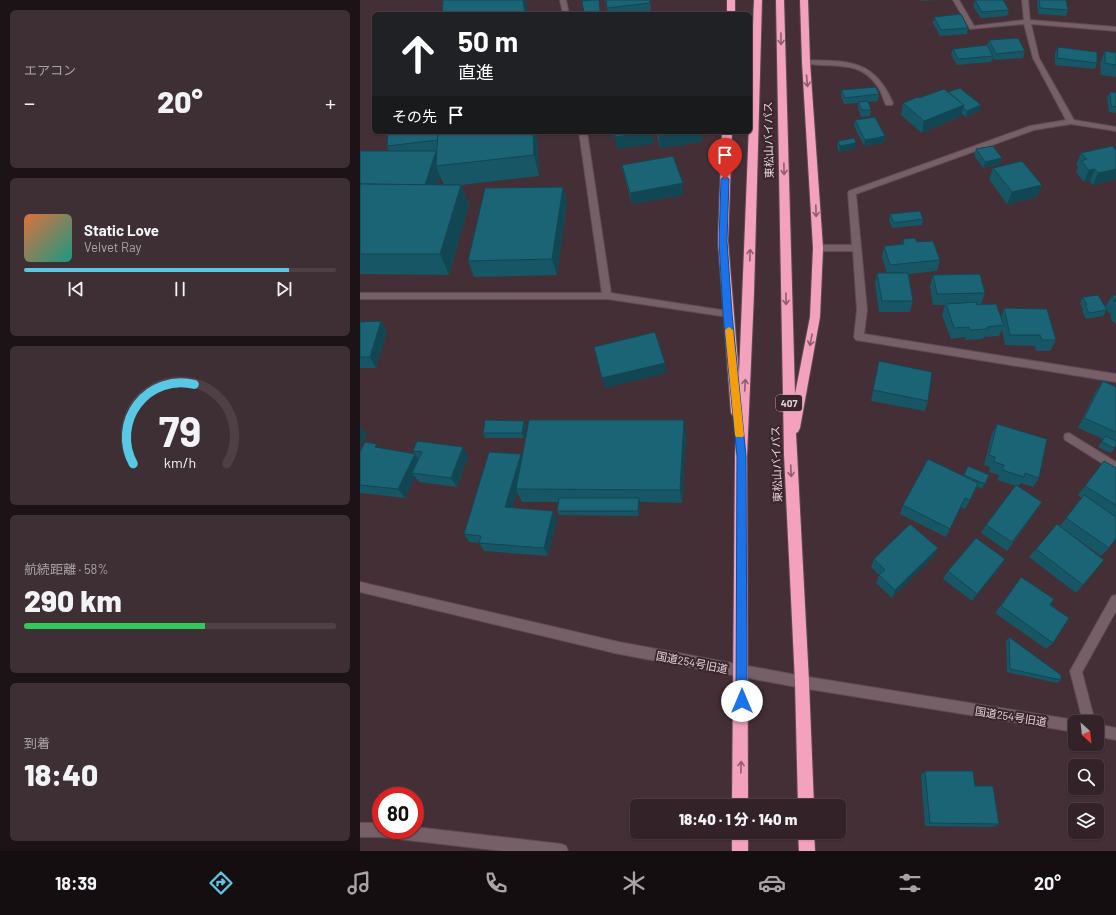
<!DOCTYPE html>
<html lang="ja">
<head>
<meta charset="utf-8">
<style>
  :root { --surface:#332328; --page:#3e2f34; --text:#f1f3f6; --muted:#a9a4a8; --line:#4e4045; --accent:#59c8e5 }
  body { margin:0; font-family:Barlow,"Noto Sans JP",sans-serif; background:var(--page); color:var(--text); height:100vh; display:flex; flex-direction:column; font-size:15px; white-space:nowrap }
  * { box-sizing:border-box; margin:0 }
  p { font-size:13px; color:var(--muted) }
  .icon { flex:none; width:22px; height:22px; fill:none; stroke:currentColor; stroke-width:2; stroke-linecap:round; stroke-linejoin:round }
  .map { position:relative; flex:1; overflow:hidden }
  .panel { display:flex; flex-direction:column; gap:10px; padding:10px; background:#1c1316; width:360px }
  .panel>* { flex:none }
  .guide { position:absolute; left:12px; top:12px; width:380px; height:122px; border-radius:6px; box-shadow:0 1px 3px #0004,0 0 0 1px var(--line); background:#202124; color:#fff; overflow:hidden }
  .needle { width:26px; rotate:153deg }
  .controls { position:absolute; left:708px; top:715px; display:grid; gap:8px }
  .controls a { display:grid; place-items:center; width:36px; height:36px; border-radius:6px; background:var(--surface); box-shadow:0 1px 3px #0004,0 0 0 1px var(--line); font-size:20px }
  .speed { position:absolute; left:12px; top:787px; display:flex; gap:8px; font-size:20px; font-weight:700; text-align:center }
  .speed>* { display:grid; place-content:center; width:52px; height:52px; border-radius:50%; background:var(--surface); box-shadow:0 1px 3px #0004,0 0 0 1px var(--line); line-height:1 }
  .speed .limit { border:6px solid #d22; background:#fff; color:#111 }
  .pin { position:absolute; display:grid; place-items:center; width:34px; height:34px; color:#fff; margin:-41px -17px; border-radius:50% 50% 50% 0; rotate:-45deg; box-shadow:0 0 4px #0007 }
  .pin .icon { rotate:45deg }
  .me { position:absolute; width:44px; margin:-22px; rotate:0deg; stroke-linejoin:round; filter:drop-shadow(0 0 3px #0008) }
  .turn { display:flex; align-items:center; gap:14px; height:84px; padding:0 20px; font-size:18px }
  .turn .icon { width:52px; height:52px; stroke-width:2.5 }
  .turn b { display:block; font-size:28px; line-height:34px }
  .then { display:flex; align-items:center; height:38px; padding:0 20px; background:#0003; gap:8px; font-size:15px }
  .big { font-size:30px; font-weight:800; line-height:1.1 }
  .panel .card { flex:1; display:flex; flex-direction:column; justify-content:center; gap:6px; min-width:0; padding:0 14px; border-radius:6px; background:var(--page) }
  .panel .dial { align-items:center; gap:0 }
  .dial svg { height:104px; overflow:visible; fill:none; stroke:var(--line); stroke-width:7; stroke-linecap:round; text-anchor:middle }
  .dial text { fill:var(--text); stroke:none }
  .song { display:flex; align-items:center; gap:12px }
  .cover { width:48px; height:48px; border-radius:6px; background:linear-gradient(135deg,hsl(20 70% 55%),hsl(170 70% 35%)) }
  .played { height:4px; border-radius:2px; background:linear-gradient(90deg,var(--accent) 85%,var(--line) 85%) }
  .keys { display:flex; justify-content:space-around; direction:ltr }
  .heat { display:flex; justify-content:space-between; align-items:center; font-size:22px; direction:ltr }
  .charge { height:6px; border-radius:3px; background:linear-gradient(90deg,#34c759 58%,var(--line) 0) }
  .trip { position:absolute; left:270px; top:799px; width:216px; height:40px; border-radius:6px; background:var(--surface); box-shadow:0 1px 3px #0004,0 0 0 1px var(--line); font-weight:800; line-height:40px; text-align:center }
  .tabs { display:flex; height:64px; justify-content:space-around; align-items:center; background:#140e10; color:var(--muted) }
  .tabs .icon { width:28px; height:28px }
  .tabs .active { color:var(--accent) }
  .tabs b { font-size:18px; color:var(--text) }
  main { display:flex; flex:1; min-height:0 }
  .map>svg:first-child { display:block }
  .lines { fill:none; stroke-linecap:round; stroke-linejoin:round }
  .minor-casing { stroke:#5d4c52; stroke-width:2 }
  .highway-casing { stroke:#5d4c52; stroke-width:2 }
  .minor { fill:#765f66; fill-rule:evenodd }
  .highway { fill:#f4a1be; fill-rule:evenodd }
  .wall { fill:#175665; fill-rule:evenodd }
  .shaded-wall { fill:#134653 }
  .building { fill:#1b6476; stroke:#134653 }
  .oneway { stroke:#8e5d6e }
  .route { fill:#1a73e8; stroke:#114b97 }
  .slow { fill:#f59e0b }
  .labels { text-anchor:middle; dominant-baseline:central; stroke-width:4; stroke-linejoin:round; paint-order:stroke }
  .shield { fill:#3a252c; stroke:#afa0a4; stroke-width:1 }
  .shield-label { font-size:10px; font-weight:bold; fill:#e1d4d8 }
  .street-label { font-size:11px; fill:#e1d4d8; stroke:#3a252c }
</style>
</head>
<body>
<main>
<section class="panel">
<div class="card"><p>エアコン</p>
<div class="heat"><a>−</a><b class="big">20°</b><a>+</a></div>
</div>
<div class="card">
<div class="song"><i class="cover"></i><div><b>Static Love</b><p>Velvet Ray</p></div></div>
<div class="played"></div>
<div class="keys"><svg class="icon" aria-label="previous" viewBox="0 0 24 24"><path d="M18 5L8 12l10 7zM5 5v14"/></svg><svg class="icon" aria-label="pause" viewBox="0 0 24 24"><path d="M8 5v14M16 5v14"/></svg><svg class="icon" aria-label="next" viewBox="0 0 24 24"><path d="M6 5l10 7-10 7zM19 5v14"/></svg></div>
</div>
<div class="card dial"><svg viewBox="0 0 100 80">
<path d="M14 69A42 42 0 1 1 86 69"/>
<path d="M14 69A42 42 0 0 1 61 8" stroke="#59c8e5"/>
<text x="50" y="56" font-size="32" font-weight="700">79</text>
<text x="50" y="72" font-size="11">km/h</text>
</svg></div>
<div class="card"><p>航続距離 · 58%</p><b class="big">290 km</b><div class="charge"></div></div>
<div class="card"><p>到着</p><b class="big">18:40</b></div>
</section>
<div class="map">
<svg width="756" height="851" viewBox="0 0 756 851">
  <rect width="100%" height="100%" fill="#442f36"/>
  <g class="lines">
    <defs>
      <g id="minor">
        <path d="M200,0h6l3,14h-6z"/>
        <path d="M593,0h6l15,26 50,-6 -2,-20h6l2,20 86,7v4l-85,-7 8,34 35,62 42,7v4l-45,-7 -37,6 -178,64 11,116 -3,24 252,40v8l-260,-42 -2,-3 3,-27 -4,-59h-35l-4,-3 4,-3h34l-4,-52 1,-2 181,-65 36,-6 -33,-62 -9,-34 -54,5z"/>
        <path d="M446,60c42,1 68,-1 87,43l-1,2h-6c-3,-6 -4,-12 -8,-18 -19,-29 -46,-18 -74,-24v-2z"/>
        <path d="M219,132h8l24,161 117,18 3,1 2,2 -2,2 -3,1 -121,-18h-247v-6h242z"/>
        <path d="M709,433l47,29v10l-51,-32 -1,-3 1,-3z"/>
        <path d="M0,582l259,60 183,34 273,44 5,2h-5v10l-273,-44 -183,-34 -259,-62z"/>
        <path d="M756,595v16l-34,61 13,50h-12l-13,-51 42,-75z"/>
        <path d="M737,724l19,4v12l-19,-4z"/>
        <path d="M0,823h21v7h34v-3l146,17 5,2 2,5h-65l-123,-14h-20z"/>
      </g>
      <g id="highway">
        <rect x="367" y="0" width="8" height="14"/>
        <path d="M394,0h8l-8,293 -7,163 1,350h-16l3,-350 2,-38 -4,-2 -2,-3 -13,-172 4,-109h10l-4,109 11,134z"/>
        <path d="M416,0h8l11,394 15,-77 3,-69 -11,-186 -2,-62h8l2,62 13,186 -3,69 -20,111 -2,4 -2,1 13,249 5,124h-16l-3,-124 -11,-228z"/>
        <rect x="372" y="832" width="16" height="19"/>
        <path d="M438,832h16l1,19h-16z"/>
      </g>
    </defs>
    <use href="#minor" class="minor-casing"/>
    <use href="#highway" class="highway-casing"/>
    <use href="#minor" class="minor"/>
    <use href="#highway" class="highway"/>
  </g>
  <g class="wall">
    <path d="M239,0l2,14h-17l-2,-13z"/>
    <path d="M245,0h45l1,14h-43z"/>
    <path d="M561,0h16l-16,1z"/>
    <path d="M615,0l34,10 -2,6 -26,2 -8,-12z"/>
    <path d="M677,0h29l2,10 -2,6 -28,-2 -1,-13z"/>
    <path d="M574,17l34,11 -1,6 -27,2 -7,-13z"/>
    <path d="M629,40l36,11 -2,7 -29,2 -1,-3 -2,5 -34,3 -6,-10 2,-6 34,-3z"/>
    <path d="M698,47l39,16 -2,6 -40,-4v-12z"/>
    <path d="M745,51l11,2v24l-15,-2 -1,-12z"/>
    <path d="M481,90l38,4 -1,7 -10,1 3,8 -1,6 -9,1 -3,-9v-5l-14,1 -3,-8z"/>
    <path d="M588,92l31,19 -13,6 -5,-4v3l-39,17 -21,-18 2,-12z"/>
    <path d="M750,92l6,1v20l-7,-1 -2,-14z"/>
    <path d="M495,120l30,16 -1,7 -20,3 -10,-20z"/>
    <path d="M28,132h149l2,44 -78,9 8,20 -20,70 -89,-1v-123h29l-2,-5zM80,176l4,9h-7z"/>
    <path d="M296,132h47v2h-1v8l-42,6z"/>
    <path d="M478,141l17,8 -16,3 -2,-5z"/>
    <path d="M616,149l26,9 -2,6 -17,4 -9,-13z"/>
    <path d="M756,150v29l-23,6 -3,-4 -6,1 -8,-10 2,-5 -2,-2 5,-12z"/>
    <path d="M262,165l61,18v12l-51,9 -8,-28z"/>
    <path d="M633,168l49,17 -5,12 -30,7 -18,-25z"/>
    <path d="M203,187l4,16 -10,72 -83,2 -6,-16z"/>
    <path d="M530,214l33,5 -1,6 -30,3 -3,-8z"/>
    <path d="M543,239l14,3 23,18 -3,11 -28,3 4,27 -3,11h-31l-4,-28 2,-11h10l-5,-16 2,-11 18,-2z"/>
    <path d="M573,275l52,18 -4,11 20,13 3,-9 52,32 -6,11h-14l-1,-5 -30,-1 -3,-15 -3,6 -15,1 -1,2 -17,1 -1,-3 -14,2 -9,-24 3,-10h-12l-3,-19z"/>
    <path d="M756,295v30l-6,-7 1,-3 -6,-8 7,-11z"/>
    <path d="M723,297l24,13 -4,6 -17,3 -4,-8 1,-2 -3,-6z"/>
    <path d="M21,321l6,11 -11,36h-16v-46z"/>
    <path d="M519,361l49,40 -3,10 -54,-10z"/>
    <path d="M743,381l13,6v58l-5,8 -13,-6 5,-8 -25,-11 18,-37z"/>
    <path d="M164,421l2,5 -2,12h-39l-2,-5z"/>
    <path d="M637,424l42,54 -6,9 -12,-4 -3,3 18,25 -29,40 -26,-18 5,-8 30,-39 -19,-6 2,-5 -10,-3 1,-5 -6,-2 8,-31z"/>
    <path d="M326,434l-4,69 -42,-1 -1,14 -80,-1 -2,-4 1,-9h-36l-5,-10 -5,16 41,3 4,9 -9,36 -64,-5 -5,-8 -10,-1 -5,-8 58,-77z"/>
    <path d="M19,448l39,11 -5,-8 55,6 -11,30 -38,-5 -4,-5 -10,21 -45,-5v-41z"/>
    <path d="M744,461l12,7v70l-7,10 -8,8 -28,-20 10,49 -7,8 -47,-36 7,-8 24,-23 22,-28 -4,-3z"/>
    <path d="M608,466l21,9 -7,14 -5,-2 -12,22 -4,-2 -15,30 -46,-23 3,-9 60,-29z"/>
    <path d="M574,556l-42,42 -16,-15 3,-8 -8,-8 3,-8z"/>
    <path d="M640,567l-28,34 -29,-22 5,-8z"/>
    <path d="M661,577l29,28 3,38 -7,6 -51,-36z"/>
    <path d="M649,637l52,43 -4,3 -50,-11 -1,-31z"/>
    <path d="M565,771l50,15 24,38 -7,3 -67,-1 -4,-51z"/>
  </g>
  <g class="shaded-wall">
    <path d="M163,0h3l2,14h-3z"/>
    <path d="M604,105l-3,11 -39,17 2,-12z"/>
    <path d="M621,105l-2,6 -13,6 1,-6z"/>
    <path d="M173,132h4l2,44 -5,-21z"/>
    <path d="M251,132h3l1,5 -4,1z"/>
    <path d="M292,132l2,12 -37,5 -2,-12z"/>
    <path d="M327,132h16v2h-1v8l-42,6 -1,-12z"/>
    <path d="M525,136l-1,7 -20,3 1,-6z"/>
    <path d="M496,143l-1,6 -16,3 1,-6z"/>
    <path d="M76,151l6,14 -6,1 4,10 -9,29 -7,-17z"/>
    <path d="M642,158l-2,6 -17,4 2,-6z"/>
    <path d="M735,169l-5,12 -6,1 5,-12z"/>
    <path d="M756,169v10l-23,6 5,-12z"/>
    <path d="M323,183v12l-51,9 -2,-11z"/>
    <path d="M101,185l8,20 -20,70 -9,-21z"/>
    <path d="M682,185l-5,12 -30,7 5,-12z"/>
    <path d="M203,187l4,16 -10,72 -5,-16z"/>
    <path d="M21,321l6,11 -11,36 -6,-11z"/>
    <path d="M305,363l1,10 -61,15 -3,-10z"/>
    <path d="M324,420l2,14 -4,69 -2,-13z"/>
    <path d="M164,421l2,5 -2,12 -2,-5z"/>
    <path d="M0,425l7,10 -7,12z"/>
    <path d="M103,447l5,10 -11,30 -6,-9z"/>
    <path d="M55,454l6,10 -9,9 3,4 -10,21 -7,-9z"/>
    <path d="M161,454l4,10 -9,25 1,2 -7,25 -5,-9z"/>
    <path d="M279,498l1,5 -1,13 -1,-5z"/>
    <path d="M193,511l4,9 -9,36 -4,-8z"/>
    <path d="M578,548l-4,8 -42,42 3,-8z"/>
    <path d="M645,559l-5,8 -28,34 5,-7z"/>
  </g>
  <g class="building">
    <path d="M83,0h80l2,14h-83z"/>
    <path d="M232,0h7l1,11 -16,2 -2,-12z"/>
    <path d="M246,0h44v3l-43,5z"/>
    <path d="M615,0h28l6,10 -27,2z"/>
    <path d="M679,0h27l2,10 -28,-2z"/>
    <path d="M601,14l7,14 -27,2 -7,-13z"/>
    <path d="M658,38l7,13 -29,3 -7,-14z"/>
    <path d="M627,45l6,11 -35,3 -5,-10z"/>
    <path d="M698,47l39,5v11l-40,-5z"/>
    <path d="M745,51l11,2v12l-11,-2z"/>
    <path d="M516,87l3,7 -34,4 -4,-8z"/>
    <path d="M600,88l21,17 -14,6 -4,-4 1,-2 -16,-13z"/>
    <path d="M584,89l20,16 -40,16 -21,-18 15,-6 1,1z"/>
    <path d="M750,92l6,1v14l-5,-1z"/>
    <path d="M508,101l3,9h-9l-4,-8z"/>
    <path d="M515,117l10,19 -20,4 -10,-20z"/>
    <path d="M28,132h50v8l-51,6z"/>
    <path d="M78,132h95l1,23 -98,11z"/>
    <path d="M254,132h38l-37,5z"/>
    <path d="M298,132h29l-28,4z"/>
    <path d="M494,138l2,5 -16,3 -2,-5z"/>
    <path d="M633,146l9,12 -17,4 -9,-13z"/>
    <path d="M752,146l4,4v19l-18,4 -3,-4 -6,1 -8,-9 6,-2 -6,-6z"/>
    <path d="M0,151h76l-11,34 -65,-1z"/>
    <path d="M313,156l10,27 -53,10 -8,-28z"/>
    <path d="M662,161l20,24 -30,7 -19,-24z"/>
    <path d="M0,184l101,1 -21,69h-80z"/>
    <path d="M203,187l-11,72 -84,2 17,-73z"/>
    <path d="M560,211l3,8 -29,4 -4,-9z"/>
    <path d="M555,238l2,4 16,-1 7,19 -50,5 -6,-19 20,-2 -1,-5z"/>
    <path d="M517,273h31l5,28h-31z"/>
    <path d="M620,274l5,19 -48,1 -4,-19z"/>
    <path d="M738,295l9,15 -18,3 -4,-8h2l-4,-8z"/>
    <path d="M756,295v7l-4,-6z"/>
    <path d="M616,302l1,3 19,-1 8,21 -17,2 1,2 -18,1 -1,-3 -15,1 -8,-24z"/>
    <path d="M644,308l43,1 9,31h-14l-2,-5h-30z"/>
    <path d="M21,321l-11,36h-10v-35z"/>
    <path d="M295,332l10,31 -63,15 -8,-31z"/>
    <path d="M519,361l53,11 -4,29 -55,-11z"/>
    <path d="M743,381l13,6v45l-32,-14z"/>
    <path d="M125,420l39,1 -2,12h-39z"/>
    <path d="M169,420h155l-4,70 -164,-1z"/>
    <path d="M637,424l50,15 -8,39 -14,-5 -1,4 -22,-7 2,-5 -10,-3 1,-5 -6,-2z"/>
    <path d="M745,436l11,5v4l-2,3 -12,-6z"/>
    <path d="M57,441l46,6 -12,31 -39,-5 10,-21 -9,-1z"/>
    <path d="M5,442l12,2 -2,3 40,7 -17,35 -38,-4v-33z"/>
    <path d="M129,452l32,2 -16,53 48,4 -9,37 -65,-5 2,-7 -17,-2z"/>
    <path d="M568,459l50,24 -8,17 -5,-2 -15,31 -47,-24z"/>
    <path d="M744,461l12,7v37l-31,-19z"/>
    <path d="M608,466l21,9 -4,9 -21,-9z"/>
    <path d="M656,485l26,17 -30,40 -26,-17z"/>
    <path d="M724,495l32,22v21l-7,10 -43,-30z"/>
    <path d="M199,498h80l-1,13h-81z"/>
    <path d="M550,524l28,24 -43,42 -16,-15 6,-5 -11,-11z"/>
    <path d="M697,524l47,36 -21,25 -47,-36z"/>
    <path d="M616,538l29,21 -28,35 -29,-23z"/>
    <path d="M661,577l33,22 -4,6 19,13 -16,25 -52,-37z"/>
    <path d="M649,637l52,38v5l-51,-11z"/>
    <path d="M565,771h48l2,15h18l6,38 -69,-1z"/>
  </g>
  <defs><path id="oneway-shaft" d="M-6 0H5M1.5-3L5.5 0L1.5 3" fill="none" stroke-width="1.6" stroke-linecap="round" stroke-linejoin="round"/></defs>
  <g class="oneway">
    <use href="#oneway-shaft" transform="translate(421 39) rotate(89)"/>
    <use href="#oneway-shaft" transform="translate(447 81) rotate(85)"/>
    <use href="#oneway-shaft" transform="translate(424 169) rotate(89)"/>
    <use href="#oneway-shaft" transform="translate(456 211) rotate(88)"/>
    <use href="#oneway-shaft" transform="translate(390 255) rotate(-88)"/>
    <use href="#oneway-shaft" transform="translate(426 299) rotate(89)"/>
    <use href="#oneway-shaft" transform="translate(451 340) rotate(101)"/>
    <use href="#oneway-shaft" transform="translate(385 385) rotate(-87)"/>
    <use href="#oneway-shaft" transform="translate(431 471) rotate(87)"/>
    <use href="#oneway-shaft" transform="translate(381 767) rotate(-89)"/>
  </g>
  <path class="route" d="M365,176l4,3 -2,62 5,73 14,142 1,245 -1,4 -4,2 -4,-2 -2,-4 1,-245 -14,-142 -4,-73 2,-62z"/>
  <path class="slow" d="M369,327l4,3 11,105 -1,2h-7l-1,-2 -10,-105z"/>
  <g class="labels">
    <rect class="shield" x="416" y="395" width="26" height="16" rx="3"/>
    <g class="shield-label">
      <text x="429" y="403">407</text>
    </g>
    <g class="street-label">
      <text transform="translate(408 140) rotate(-91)">東松山バイパス</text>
      <text transform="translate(416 464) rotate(-92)">東松山バイパス</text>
      <text transform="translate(332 662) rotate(11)">国道254号旧道</text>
      <text transform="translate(651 716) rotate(9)">国道254号旧道</text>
    </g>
  </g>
</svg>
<div class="controls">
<a><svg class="needle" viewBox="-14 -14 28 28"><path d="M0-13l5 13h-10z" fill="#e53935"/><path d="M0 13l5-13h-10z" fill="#a9a4a8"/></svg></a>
<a><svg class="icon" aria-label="search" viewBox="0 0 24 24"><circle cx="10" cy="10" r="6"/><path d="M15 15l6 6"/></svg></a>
<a><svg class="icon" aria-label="layers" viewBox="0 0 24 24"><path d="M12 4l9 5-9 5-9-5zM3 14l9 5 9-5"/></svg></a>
</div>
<div class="speed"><div class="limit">80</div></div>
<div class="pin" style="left:365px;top:179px;background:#d93025"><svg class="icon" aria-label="arrive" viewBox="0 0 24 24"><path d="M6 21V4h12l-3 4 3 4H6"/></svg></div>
<svg class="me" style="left:382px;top:701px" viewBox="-20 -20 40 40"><circle r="19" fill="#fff"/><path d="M0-13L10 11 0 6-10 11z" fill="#1a73e8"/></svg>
<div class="trip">18:40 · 1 分 · 140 m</div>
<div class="guide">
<div class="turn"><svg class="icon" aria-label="ahead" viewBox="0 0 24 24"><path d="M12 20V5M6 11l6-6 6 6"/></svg><div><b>50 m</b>直進</div></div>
<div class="then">その先<svg class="icon" aria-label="arrive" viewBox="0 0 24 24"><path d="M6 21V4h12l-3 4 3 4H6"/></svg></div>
</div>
</div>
</main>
<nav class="tabs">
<b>18:39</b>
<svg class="icon active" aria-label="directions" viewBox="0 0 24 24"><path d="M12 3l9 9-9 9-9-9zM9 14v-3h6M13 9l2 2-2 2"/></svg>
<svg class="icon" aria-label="music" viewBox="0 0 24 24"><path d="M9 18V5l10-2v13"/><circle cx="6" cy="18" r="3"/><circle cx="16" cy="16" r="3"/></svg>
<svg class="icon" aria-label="phone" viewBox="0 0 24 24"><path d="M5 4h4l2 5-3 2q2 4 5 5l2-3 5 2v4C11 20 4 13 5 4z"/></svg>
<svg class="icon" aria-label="climate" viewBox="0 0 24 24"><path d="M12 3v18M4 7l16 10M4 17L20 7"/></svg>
<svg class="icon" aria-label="car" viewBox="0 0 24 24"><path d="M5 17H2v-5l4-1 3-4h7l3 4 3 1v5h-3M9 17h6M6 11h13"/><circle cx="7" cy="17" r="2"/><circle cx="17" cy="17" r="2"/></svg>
<svg class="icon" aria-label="filters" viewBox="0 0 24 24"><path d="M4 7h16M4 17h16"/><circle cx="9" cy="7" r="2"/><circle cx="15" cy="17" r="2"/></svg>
<b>20°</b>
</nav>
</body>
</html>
